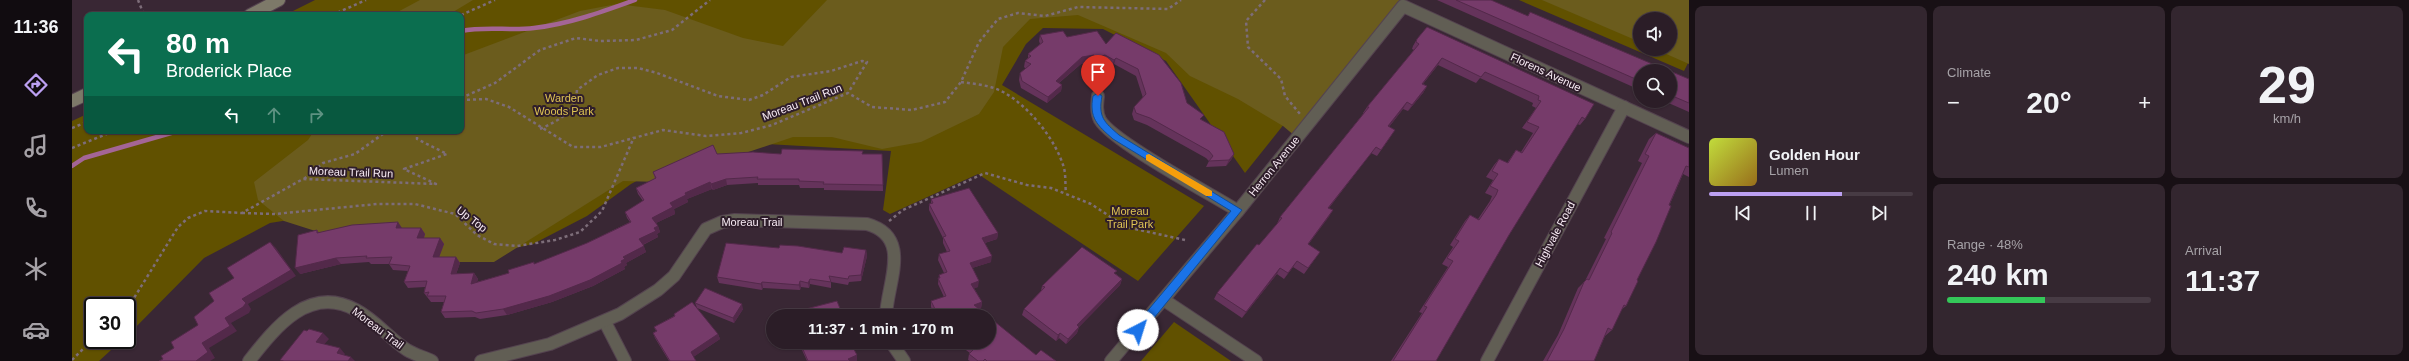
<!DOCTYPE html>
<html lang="en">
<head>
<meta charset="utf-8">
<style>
  :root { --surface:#2b1d27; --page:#33262f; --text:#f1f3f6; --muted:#a6a2a7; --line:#473b44; --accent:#bca0f2 }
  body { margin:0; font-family:Arial,sans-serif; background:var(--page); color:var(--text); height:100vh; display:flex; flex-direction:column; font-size:15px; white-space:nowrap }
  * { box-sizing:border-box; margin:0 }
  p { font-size:13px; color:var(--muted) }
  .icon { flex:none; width:22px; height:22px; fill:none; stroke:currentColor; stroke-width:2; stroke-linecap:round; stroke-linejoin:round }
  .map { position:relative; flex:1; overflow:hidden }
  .panel { display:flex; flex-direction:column; gap:6px; padding:6px; background:#181015; width:720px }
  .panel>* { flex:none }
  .hud { position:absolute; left:12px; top:12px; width:380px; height:122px; border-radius:8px; box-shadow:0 1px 3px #0004,0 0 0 1px var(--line); background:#0b6e4f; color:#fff; overflow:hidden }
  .fabs { position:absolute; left:1561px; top:12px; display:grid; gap:8px }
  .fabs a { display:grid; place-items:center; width:44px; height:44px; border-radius:50%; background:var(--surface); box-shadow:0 1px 3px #0004,0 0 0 1px var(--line); font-size:20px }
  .speed { position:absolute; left:12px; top:297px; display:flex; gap:8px; font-size:20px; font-weight:700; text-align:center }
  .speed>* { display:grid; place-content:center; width:52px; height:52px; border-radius:50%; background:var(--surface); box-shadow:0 1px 3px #0004,0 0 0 1px var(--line); line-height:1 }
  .speed .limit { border:2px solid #111; border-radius:6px; background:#fff; color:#111 }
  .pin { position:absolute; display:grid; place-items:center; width:34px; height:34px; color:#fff; margin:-41px -17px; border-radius:50% 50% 50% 0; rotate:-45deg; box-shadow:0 0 4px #0007 }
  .pin .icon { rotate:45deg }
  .me { position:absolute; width:44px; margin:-22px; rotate:40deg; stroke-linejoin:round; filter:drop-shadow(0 0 3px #0008) }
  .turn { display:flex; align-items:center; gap:14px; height:84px; padding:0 16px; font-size:18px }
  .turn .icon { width:52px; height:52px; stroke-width:2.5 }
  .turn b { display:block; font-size:28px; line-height:34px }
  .lanes { display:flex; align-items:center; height:38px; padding:0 16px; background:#0003; justify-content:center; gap:20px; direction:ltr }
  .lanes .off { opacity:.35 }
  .big { font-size:30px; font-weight:700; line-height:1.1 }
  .panel .card { flex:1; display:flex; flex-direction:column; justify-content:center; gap:6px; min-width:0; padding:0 14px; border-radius:8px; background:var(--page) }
  .panel .dial { align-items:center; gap:0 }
  .dial b { font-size:52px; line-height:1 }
  .song { display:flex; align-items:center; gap:12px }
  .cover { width:48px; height:48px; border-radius:6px; background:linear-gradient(135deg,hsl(70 70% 55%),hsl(40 70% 35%)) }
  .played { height:4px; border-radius:2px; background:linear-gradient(90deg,var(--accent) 65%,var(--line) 65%) }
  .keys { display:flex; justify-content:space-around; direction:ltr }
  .heat { display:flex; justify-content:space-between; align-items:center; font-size:22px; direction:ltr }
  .charge { height:6px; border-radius:3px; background:linear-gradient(90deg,#34c759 48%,var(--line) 0) }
  .panel .tiles { flex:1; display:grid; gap:6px; grid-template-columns:repeat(3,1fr) }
  .card:first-child { grid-row:span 2 }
  .trip { position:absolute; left:694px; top:309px; width:230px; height:40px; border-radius:20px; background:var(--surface); box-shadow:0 1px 3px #0004,0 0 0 1px var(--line); font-weight:700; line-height:40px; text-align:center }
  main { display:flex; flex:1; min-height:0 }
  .menu { display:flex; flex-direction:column; width:72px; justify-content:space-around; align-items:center; background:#110c10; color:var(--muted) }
  .menu .icon { width:28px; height:28px }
  .menu .current { color:var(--accent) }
  .menu b { font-size:18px; color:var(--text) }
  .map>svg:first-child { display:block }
  .green { fill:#615100; fill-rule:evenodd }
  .forest { fill:#6b5c1d }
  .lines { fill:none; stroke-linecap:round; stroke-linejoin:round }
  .stream { stroke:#a46596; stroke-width:4.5 }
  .minor-casing { stroke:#54434f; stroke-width:14 }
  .secondary-casing { stroke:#54434f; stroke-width:14 }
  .path { stroke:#7d6d79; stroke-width:2.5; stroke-dasharray:3 3; stroke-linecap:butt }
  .minor { stroke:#615e54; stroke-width:12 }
  .secondary { stroke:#7d7969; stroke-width:12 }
  .wall { fill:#65335b }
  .shaded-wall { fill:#53294a }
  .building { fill:#763b6a; stroke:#53294a }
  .route { fill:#1a73e8; stroke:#114b97 }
  .slow { fill:#f59e0b }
  .labels { text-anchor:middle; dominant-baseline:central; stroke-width:4; stroke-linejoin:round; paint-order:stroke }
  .street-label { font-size:11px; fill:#f9ecf5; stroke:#2e1d2a }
  .park-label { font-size:11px; fill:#dfc454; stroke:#2e1d2a }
</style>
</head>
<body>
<main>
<nav class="menu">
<b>11:36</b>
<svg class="icon current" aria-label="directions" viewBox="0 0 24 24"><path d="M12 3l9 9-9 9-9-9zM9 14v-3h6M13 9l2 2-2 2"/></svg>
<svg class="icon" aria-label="music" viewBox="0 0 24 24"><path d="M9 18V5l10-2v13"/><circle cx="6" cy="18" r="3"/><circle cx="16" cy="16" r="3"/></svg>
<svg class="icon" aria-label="phone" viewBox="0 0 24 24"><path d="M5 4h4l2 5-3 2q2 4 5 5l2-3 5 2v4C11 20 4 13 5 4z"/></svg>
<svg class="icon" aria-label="climate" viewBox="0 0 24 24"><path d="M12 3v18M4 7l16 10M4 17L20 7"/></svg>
<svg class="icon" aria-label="car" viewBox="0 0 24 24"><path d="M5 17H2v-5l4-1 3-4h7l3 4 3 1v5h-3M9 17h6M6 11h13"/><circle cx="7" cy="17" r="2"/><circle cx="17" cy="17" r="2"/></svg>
</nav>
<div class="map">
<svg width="1617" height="361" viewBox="0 0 1617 361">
  <rect width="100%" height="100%" fill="#392734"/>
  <g class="green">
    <path d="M243,0h1068l-138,173 -79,-112 -63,-32 -60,-1 -17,16 -24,41 202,121 -66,75 -160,-107 -88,40 -7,-4 8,-59 -141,-8 -60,9 -59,32 -44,32 -54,28 -32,7 -131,-44 -100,16 -66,35 -77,78v-30h-34v34h29l-23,21h-27v-240l15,-7v17h374v-116h-176z"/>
    <path d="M1447,0h170v61l-5,10zM1568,19h30v30h-30z"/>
    <path d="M1102,322l57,39h-90z"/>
  </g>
  <g class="forest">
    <path d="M348,0h53l-25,15h-56z"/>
    <path d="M755,0h575l-107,136 -12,-10 -45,-27 -48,-23 -24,-23 -88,-38 -48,4 -27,28 -9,45 -15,22 -58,28 -39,7 -50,-12h-39l-134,45 -36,-1 -129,81h-41l-122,-26 -47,-15 -26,-21 -4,-18 54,-42 6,-9h147v-75l119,-45 37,-7 48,6 78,28 40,8z"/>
    <path d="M1470,0h147v64l-34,-15h15v-30h-30v23z"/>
  </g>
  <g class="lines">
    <g class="stream">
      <path d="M389,31c25,-5 49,0 73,-3 35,-4 68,-16 101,-28"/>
      <path d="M0,166l12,-8 94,-27"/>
    </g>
    <defs>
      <g id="minor">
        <path d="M1026,96c-1,8 -2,16 2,24 13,22 111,74 138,91"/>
        <path d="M1092,300l92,61"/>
        <path d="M533,322l20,39"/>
        <path d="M819,342l13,19"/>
        <path d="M177,361c26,-33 60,-77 107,-51 19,10 33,28 51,40 8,5 17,7 25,11"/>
        <path d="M409,361l69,-17 70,-30 38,-24 16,-14 32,-47 16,-7 13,-2 132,4c46,13 20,59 19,92"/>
        <path d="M1039,361l127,-150 165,-205 286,131"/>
        <path d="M1415,361l137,-254"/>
      </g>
      <g id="secondary">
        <path d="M178,15l29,-15"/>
        <path d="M0,101l15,-7"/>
      </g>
    </defs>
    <use href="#minor" class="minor-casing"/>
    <use href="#secondary" class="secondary-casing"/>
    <g class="path">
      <path d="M66,0l6,15"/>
      <path d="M1193,0l-19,21 2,26 33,32 4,17 15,18"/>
      <path d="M260,15l34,-15"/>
      <path d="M389,15l34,-15"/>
      <path d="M889,82c14,2 29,3 42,10 26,14 53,48 61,76 2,8 1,17 2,25"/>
      <path d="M389,98l34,-15 45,-33 36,-12 24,3 36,-1 36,-10 38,-30"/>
      <path d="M389,100l25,-1 23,8 64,40h28l62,-17 43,6 35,-3 31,-8 76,-32 24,14 40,3 33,-8 16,-20 18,-40 19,-23 20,-6 27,3 33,-9 90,2 13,-9"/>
      <path d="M0,128l15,-6"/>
      <path d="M468,129c19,-9 35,-16 37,-39l21,-15 20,-7h20l19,5 61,23 31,4 14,-5 28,-18 40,-6 31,-10 5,1 -19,31"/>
      <path d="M0,148l42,-17"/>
      <path d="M232,179l19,-16 32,-9 32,-23"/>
      <path d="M170,213l33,1 102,-10h38l40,10 22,21 17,9 23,2 38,-6 25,-8 22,-21 32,-74"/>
      <path d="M817,221l14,-11 82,-37 42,12 24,3 40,16 35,23 59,13"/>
      <path d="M54,306l8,-8 44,-71 10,-9 17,-7 37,2 61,-34 133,5 -32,-15 43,-15 -30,-15v-8"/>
      <path d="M0,360l21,-21"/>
    </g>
    <use href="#minor" class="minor"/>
    <use href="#secondary" class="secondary"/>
  </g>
  <g class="wall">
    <path d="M1365,0h54l149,71v19z"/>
    <path d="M1355,27l158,92 -5,6 -3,-1 -68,111 -73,126h-45l31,-48 -3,-1 29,-45 -6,-3 11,-17 -3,-2 15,-24 5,-6 8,4 12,-18 2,-5 -7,-3 8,-13 -7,-3 8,-12 5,-6 8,4 9,-13 5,2 12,-19 -11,-5 14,-20 -4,-2 1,-3 -53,-25 -4,5 -38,-18 -15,19 4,2 -4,7 -15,18 -5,-2 -14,18 2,9 -14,20 -6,-3 -42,55 4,2 -25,35 12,7 -16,22 -11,-7 -9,12 -7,-5 -35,44 -28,-19 3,-6 60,-69 3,-7 84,-104h-1l4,-6 47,-57 -2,-1 1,-3 4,-7z"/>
    <path d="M968,35l27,2 39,7 81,59 15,17 32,34 -3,6 -5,6 -20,1 3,-6 -3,-3 -59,-33 -13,-5 -2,-6 2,-7 9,-9 -7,-22 -22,-12 -2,3 -9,-5 -9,2 -2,-3 -11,3 -22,19 3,2 -1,6 -14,12 -26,-15 -2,-8 1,-7 6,-4 -2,-2 1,-6 3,-3v-4l12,-10 -1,-3z"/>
    <path d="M1598,71l19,8v33l-25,-11h6z"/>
    <path d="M1584,133l33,15v29l-6,-3 -46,106 -11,26 -5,4 -9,20 -7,6 -11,25h-51l15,-26 20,-47 7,-7 21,-42 -2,-1 38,-75 -4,-2 11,-22z"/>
    <path d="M645,154h165l1,37 -59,-1v-2h-24l-1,-3h-41v-2l-31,2 -14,5 -1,-1 -25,10 1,3 -14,7 1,5 -19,9 2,3 2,6 -3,2 1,3 -15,8 3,7 -20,11 1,2 -3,2 1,2 -32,17 -41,16 -45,13 -27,4 -5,-2 -30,1 -4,-6 3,-10h-13l-7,-9 1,-6 -17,1 -4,-6 4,-11 -15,-1 -4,-6h-18l-2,-2 -28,2 -41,10 17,-44 2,3 83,-5h19l4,6 -1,4h16l4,6 -5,13h17l4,6 -4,11 18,-1 4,6 -1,3 32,-9 26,-9 52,-21 43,-21 -3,-4 -2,-6 18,-11 -5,-7 -2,-6 19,-9 -2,-7z"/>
    <path d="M859,199l67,34 -1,6 -12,4 6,19 -19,6 6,19 -4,1 8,14 -1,6 -2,1 9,7h-53l-4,-9v-6l13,-4 -6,-13 1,-9 5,-2 -6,-13 1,-6 8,-2 -4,-9v-5l-14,-28v-6h2z"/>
    <path d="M707,248l63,5 24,-3 1,6 -6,25 -12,1 -1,3 -17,-3v6l-21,-4 -1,4 -8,-1 -1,3 -37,-2 -1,2 -43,-7 -2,-6z"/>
    <path d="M1044,274l6,5 -2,6 -41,42 -2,6 -11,11 -7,-6 -3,3 -34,-26 2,-6 17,-18 1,-5z"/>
    <path d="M623,303l48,6 -9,14 -37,-15z"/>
    <path d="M602,314l44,20 2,5 -27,18 3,4h-27l-14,-23 -2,-5 3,-2 -2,-4 20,-11z"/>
    <path d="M734,342h45l6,18 -1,1h-49l-5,-11 -1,-5 5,-2z"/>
    <path d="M883,342h34l67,19h-86l-2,-1 1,-6 1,-1z"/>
  </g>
  <g class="shaded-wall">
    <path d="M1022,55l-2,6 -11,3 -27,23 2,-6 26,-24z"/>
    <path d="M1033,55l-2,7 -9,2 1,-6z"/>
    <path d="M1044,58l-2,6 -2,3 2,-7z"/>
    <path d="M1370,58l-4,7 -20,25 4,-6z"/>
    <path d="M990,85l-1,6 -14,12 1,-6z"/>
    <path d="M1355,86l-4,7 -15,18 4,-6z"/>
    <path d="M1335,102l-4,7 -19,24 4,-7z"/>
    <path d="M1304,147l-5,6 -47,61 4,-6z"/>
    <path d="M1162,154l-3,6 -5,6 3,-6z"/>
    <path d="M654,179l1,6 -14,5 -2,-6z"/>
    <path d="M638,182l2,7 -25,10 1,3 -14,7 1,5 -21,10 -2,-6 18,-15 15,-10z"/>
    <path d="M1261,210l-4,7 -25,33 4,-6z"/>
    <path d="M326,222l4,6h-6z"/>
    <path d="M586,226l2,6 -3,2 1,3 -16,8 -3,-6 15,-11z"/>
    <path d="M349,228l4,6 -3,10 -5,-6z"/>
    <path d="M926,233l-1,6 -16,5 1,-6z"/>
    <path d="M368,238l4,6 -7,19 -4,-6z"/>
    <path d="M198,242l6,6 20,28 -48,28 3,5 -2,4 -18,10 6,8 -28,17 6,10 -5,3h-14l6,-18 40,-44z"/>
    <path d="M572,246l2,6 -20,11 1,2 -3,2 1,2 -32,17 -41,16 -45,13 -4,-6 118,-48 2,-4z"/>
    <path d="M794,250l1,6 -6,25v-6z"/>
    <path d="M920,256l-1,6 -22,7 1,-6z"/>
    <path d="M384,257l4,6 -6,17 -3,-6z"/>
    <path d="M264,258l5,6 -41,10 -5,-6z"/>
    <path d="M1225,261l-4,6 -9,12 4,-6z"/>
    <path d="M1208,268l-3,6 -35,44 4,-6z"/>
    <path d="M402,273l4,6 -4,11 -3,-6z"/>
    <path d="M738,279v5l-1,4 -1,-5z"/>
    <path d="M1050,279l-2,6 -45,46 2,-6z"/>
    <path d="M728,281l1,6 -1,3 -1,-5z"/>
    <path d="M907,281l-1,6 -8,3 1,-6z"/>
    <path d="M690,282l1,6 -1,2 -1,-6z"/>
    <path d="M910,302l-1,6 -8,3 1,-6z"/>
    <path d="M670,304l1,5 -9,14 -1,-5z"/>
    <path d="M870,313v3h-4v-1z"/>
    <path d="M1007,327l-2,6 -11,11 2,-5z"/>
    <path d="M251,333l6,6 -7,8 -6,-5z"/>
    <path d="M988,333l-1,5 -3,3 2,-6z"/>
    <path d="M646,334l2,5 -28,19 -1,-6z"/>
    <path d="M268,348l5,6 -3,4 -5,-5z"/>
    <path d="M785,355v5l-1,1h-8v-2z"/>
    <path d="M279,357l4,4h-7z"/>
  </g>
  <g class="building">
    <path d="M1384,0h35l37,16 2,-4 139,59h-29v10z"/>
    <path d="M1355,27l167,77 -9,15 -3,-2 -73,118 -73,126h-43l34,-54 -3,-1 29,-45 -6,-3 12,-17 -4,-2 15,-24 9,5 17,-25 2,-5 -8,-4 8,-12 -6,-3 7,-12 9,4 8,-13 6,3 17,-26 -12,-5 14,-21 -3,-1 1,-4 -54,-24 -4,5 -39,-19 -20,26 5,2 -15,19 -5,-3 -19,24 7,4 -14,20 -5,-3 -48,61 5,2 -25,34 12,8 -12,16 -11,-7 -9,12 -8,-5 -34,44 -29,-19 40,-49 2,1 23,-27 -2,-1 89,-110h-2l52,-63 -3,-2 1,-3z"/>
    <path d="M991,31l4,6 30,-6 9,13 10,-11 43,22 22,28 6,20 17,12 -4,4 24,13 10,22 -5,6 -20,1 4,-5 -4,-5 -59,-33 -14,-5 -2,-6 12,-13 -8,-25 -22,-11 -2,2 -9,-5 -10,3 -1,-3 -12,2 -26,24 6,4 -14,12 -26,-16 -2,-8 11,-9 -6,-3 6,-5 -3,-2 15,-12 -3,-7z"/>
    <path d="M1598,71l19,8v24l-19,-8z"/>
    <path d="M1584,133l33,15v19l-3,-1 -17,39 2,1 -15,36 -19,38 1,1 -12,25 -2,-1 -12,25 -4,-2 -14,33h-47l17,-32 20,-47 3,-3 2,1 23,-47 -1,-1 38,-76 -4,-2z"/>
    <path d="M641,145l4,9 36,-2 28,2 1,-5 81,2 -1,3h20l1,31 -60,-1 1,-2 -25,-1v-2h-42l1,-2 -32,2 -15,5 -1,-2 -25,11 1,2 -16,8 3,4 -21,11 6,8 -4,2 2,3 -17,8 5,7 -21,11 2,2 -4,2 1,2 -32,17 -41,16 -46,13 -27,4 -4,-2 -31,1 5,-16h-19l2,-4 -5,1 3,-12 -23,1 6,-16 -21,-2 3,-7 -26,1 1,-2 -31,2 -41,10 3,-33 19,-5v3l35,-8 46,-3 -2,6h25l-4,10h23l-7,19h23l-5,17 23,-1 -3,11 38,-11 -1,-3 26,-8v2l53,-21 44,-21 -6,-10 19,-12 -8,-12 20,-10 -3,-6z"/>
    <path d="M897,188l29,45 -16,5 10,18 -22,7 9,18 -8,3 11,18 -8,3 14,11h-44l-2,-3 -4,2 -7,-14 15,-5 -8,-18h2l-1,-3 8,-3 -8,-18 11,-3 -7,-14 3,-1 -17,-32 4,-1 -2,-4z"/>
    <path d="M198,242l21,28 -49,29 4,4 -3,4 -18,11 5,8 -28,17 6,9 -12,9h-37l4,-2 -2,-3 13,-8 -3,-6 27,-17 -4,-8 20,-16 -5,-8 25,-15 -7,-10z"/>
    <path d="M654,243l53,5 1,-3 18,1 44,7 2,-6 22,3 -5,25 -12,1 -1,3 -19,-3 2,6 -21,-3 -2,4 -8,-2 -1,4 -37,-3 -1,2 -44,-7z"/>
    <path d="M1010,247l35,24 -3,2 8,6 -45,46 2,2 -11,12 -8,-6 -2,2 -34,-26 21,-22 -3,-1z"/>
    <path d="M633,288l37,16 -9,14 -38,-15z"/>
    <path d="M765,301l6,15h-39l-2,-6z"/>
    <path d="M620,302l26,32 -27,18 5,9h-26l-17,-28 4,-2 -3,-4 21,-11 -1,-2z"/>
    <path d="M917,317l47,38 5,-5 15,11h-69l-2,-2 -2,2h-5l-9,-7 4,-4 -10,-8h26z"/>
    <path d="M237,329l14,4 -7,9 24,6 -3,5 14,4 -3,4h-64l-4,-1 24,-30 3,1z"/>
    <path d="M736,342h42l7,13 -9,4 2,2h-42l-7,-16z"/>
  </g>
  <path class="route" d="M1026,93l4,3c-4,21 2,26 17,39l123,75 -101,124 -3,1 -6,-5 2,-3 97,-116 -118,-72c-16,-14 -24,-21 -20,-43z"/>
  <path class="slow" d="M1077,154l63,37v5h-6l-60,-36v-5z"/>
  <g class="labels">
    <g class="street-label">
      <text transform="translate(1474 72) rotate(25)">Florens Avenue</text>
      <text transform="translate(730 102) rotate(-21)">Moreau Trail Run</text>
      <text transform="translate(1202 166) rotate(-51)">Herron Avenue</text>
      <text transform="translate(279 172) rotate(2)">Moreau Trail Run</text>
      <text transform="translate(400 219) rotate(37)">Up Top</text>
      <text x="680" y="222">Moreau Trail</text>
      <text transform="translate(1483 234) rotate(-62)">Highvale Road</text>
      <text transform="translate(306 328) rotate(37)">Moreau Trail</text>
    </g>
    <g class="park-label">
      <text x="492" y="98">Warden<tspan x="492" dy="13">Woods Park</tspan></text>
      <text x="1058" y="211">Moreau<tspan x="1058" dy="13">Trail Park</tspan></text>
    </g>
  </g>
</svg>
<div class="fabs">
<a><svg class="icon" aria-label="sound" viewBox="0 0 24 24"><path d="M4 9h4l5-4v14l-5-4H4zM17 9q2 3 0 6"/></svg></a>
<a><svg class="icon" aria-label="search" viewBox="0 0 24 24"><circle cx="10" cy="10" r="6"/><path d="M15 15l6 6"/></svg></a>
</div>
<div class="speed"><div class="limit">30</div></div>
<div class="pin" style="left:1026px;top:96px;background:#d93025"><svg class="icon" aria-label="arrive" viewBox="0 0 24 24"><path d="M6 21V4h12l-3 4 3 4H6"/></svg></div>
<svg class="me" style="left:1066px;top:330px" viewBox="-20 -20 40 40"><circle r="19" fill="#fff"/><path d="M0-13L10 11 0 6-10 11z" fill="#1a73e8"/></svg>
<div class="trip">11:37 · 1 min · 170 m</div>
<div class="hud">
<div class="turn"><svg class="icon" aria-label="left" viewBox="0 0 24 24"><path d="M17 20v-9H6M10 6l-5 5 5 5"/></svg><div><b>80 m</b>Broderick Place</div></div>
<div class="lanes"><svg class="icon" aria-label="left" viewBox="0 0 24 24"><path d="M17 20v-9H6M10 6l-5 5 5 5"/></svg><svg class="icon off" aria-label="ahead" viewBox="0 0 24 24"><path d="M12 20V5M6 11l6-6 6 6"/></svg><svg class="icon off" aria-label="right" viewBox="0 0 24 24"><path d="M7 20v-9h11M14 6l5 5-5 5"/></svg></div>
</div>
</div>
<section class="panel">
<div class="tiles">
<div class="card">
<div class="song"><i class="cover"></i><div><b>Golden Hour</b><p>Lumen</p></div></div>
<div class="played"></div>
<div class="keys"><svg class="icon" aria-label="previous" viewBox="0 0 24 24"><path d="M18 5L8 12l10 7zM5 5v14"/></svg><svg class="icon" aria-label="pause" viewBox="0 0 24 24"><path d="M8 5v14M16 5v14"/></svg><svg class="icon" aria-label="next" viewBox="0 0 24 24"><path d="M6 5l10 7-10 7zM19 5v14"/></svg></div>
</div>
<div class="card"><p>Climate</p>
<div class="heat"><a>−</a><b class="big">20°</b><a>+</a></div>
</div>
<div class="card dial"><b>29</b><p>km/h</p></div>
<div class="card"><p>Range · 48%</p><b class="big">240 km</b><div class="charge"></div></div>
<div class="card"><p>Arrival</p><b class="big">11:37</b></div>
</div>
</section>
</main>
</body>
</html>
